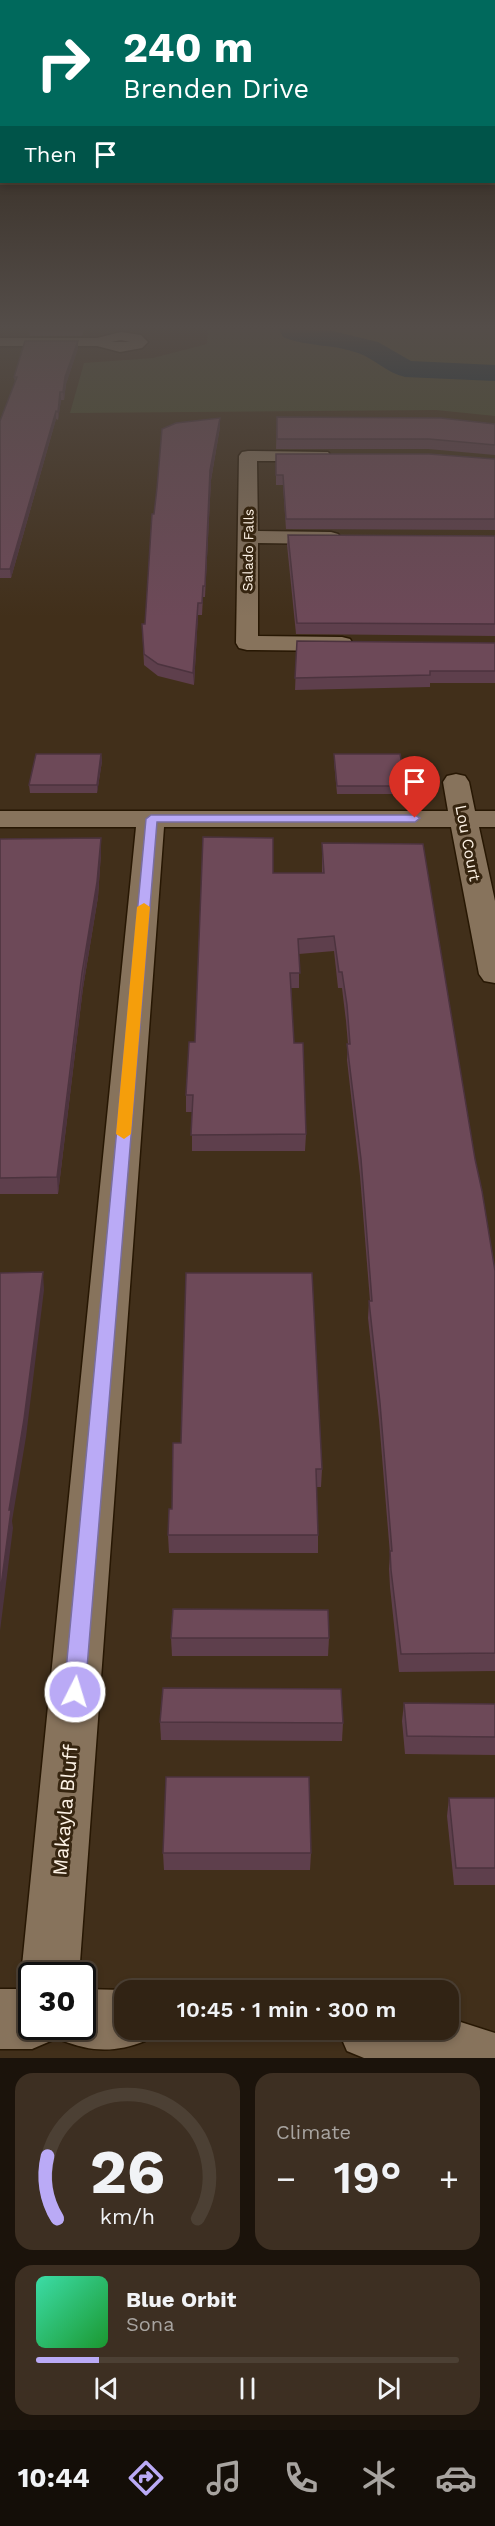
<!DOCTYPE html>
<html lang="en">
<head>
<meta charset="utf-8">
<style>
  :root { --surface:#312314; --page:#3d2f22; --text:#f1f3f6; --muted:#a8a4a0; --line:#4c4034; --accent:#baaaf6 }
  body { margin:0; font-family:"Work Sans",sans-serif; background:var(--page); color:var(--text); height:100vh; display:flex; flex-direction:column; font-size:22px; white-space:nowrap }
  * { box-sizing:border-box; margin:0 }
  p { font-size:20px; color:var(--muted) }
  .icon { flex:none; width:33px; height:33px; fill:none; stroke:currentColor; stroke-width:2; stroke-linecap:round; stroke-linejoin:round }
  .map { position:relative; height:2058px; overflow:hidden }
  .panel { display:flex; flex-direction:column; gap:15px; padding:15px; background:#1b130b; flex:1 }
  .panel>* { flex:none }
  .banner { position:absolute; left:0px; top:0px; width:495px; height:183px; box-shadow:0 3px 9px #0003,0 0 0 2px var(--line); background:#00695c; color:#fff; overflow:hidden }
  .speed { position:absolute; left:18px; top:1962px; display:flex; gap:12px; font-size:30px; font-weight:700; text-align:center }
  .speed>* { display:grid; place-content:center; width:78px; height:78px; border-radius:50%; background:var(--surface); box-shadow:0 3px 9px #0003,0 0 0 2px var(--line); line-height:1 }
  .speed .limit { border:3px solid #111; border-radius:9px; background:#fff; color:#111 }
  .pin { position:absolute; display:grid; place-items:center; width:51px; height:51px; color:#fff; margin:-62px -26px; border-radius:50% 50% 50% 0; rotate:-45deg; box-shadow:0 0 6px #0007 }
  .pin .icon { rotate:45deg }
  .me { position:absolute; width:66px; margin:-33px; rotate:5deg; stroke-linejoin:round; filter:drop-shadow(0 0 4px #0008) }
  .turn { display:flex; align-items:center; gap:21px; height:126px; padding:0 24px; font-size:27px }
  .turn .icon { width:78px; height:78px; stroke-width:2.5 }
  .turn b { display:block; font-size:42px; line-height:51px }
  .then { display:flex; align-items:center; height:57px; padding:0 24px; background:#0003; gap:12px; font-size:22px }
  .big { font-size:45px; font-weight:600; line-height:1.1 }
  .panel .tile { flex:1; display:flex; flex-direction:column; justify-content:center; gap:9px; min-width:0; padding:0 21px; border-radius:18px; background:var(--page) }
  .panel .dial { align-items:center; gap:0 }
  .dial svg { height:156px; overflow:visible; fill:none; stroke:var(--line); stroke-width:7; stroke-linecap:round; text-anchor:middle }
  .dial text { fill:var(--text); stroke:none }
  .song { display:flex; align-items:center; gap:18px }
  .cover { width:72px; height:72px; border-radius:9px; background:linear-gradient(135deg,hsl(160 70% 55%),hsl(130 70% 35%)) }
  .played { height:6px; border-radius:3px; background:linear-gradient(90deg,var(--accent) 15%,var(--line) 15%) }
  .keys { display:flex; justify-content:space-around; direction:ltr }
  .heat { display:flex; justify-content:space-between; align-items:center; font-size:33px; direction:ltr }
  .panel .tiles { flex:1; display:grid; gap:15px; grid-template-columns:1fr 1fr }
  .tile:last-child { grid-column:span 2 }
  .trip { position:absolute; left:114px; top:1980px; width:345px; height:60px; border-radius:18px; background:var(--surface); box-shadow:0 3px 9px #0003,0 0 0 2px var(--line); font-weight:600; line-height:60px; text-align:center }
  .tabs { display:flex; height:96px; justify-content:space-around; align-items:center; background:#140e08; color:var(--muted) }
  .tabs .icon { width:42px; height:42px }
  .tabs .on { color:var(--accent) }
  .tabs b { font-size:27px; color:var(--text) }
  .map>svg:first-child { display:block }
  .green { fill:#484c2b }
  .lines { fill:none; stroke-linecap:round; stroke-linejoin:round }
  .river { fill:#022639; fill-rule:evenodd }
  .minor-casing { stroke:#271703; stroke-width:3 }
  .minor { fill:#87735c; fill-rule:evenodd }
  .wall { fill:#5e3f4c }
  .shaded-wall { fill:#4c333e }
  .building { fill:#6d4958; stroke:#4c333e; stroke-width:1.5 }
  .route { fill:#baaaf6; stroke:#796ea0; stroke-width:1.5 }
  .slow { fill:#f59e0b }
  .labels { text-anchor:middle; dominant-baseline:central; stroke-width:6; stroke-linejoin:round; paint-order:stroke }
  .far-street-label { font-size:14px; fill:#fef3e6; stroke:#362510 }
  .street-label { font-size:16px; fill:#fef3e6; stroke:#362510 }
  .near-street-label { font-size:20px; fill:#fef3e6; stroke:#362510 }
</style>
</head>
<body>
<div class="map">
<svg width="495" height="2058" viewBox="0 0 495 2058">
  <rect width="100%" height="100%" fill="#412f1a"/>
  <path class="green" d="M208,329h287v87l-59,-6 -366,3 14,-50 69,-5 54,-14z"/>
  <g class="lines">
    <path class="river" d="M279,329l54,2 45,11 33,19 84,4v16l-90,-4c-18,-4 -30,-18 -47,-24 -24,-9 -51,-6 -75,-16z"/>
    <defs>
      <g id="minor">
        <path d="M121,332l20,3 7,7 -6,6 -22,4 -23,-6h-97v-8h97zM121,340l9,2h-19z"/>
        <path d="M248,451l80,1 3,4 -3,4 -6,1h-65l1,70 73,1 7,2 3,4 -3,4 -7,2 -73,-1v93l84,1 8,2 3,5 -3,5 -8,2 -95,-1 -8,-2 -3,-5 3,-187 3,-4z"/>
        <path d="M456,774l9,2 4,6 6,29h20v16h-16l16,74v82l-11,-2 -5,-7 -28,-147h-287l-85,1149h-47v50h50v-37l42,1v40h26l-5,11c-30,12 -54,11 -84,-1l-4,-10 -4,10 -21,9h-32v-60h27l-6,-13 115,-1149h-136v-16h448l-5,-29 4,-6z"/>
        <path d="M448,2018l47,15v25h-131l-17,-7 -9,-21h110z"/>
      </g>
    </defs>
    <use href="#minor" class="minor-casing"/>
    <use href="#minor" class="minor"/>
  </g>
  <g class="wall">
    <path d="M84,329l-2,7h-52l-1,-5z"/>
    <path d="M78,348l-12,36 -2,16h-3l-3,20 -2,-1 -45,159h-11v-157l15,-39 -1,-5z"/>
    <path d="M277,417l218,7v31l-67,-6h-152z"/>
    <path d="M220,427l-9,53 -6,117h-2l-1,18h-4l-4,70 -36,-9 -14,-11 -2,-41h3l9,-110z"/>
    <path d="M276,454l219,5v71l-209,-1 -3,-44h-7z"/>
    <path d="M288,535l207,1v100l-199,-2 -9,-89z"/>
    <path d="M297,641l198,2v40h-65v4l-135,3z"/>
    <path d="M101,754l1,7 -5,32h-67l-1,-8z"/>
    <path d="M334,754l72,32 -1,8h-68l-3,-32z"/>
    <path d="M101,838v15l-3,44 -15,91 -25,206h-58v-355z"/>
    <path d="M322,843l153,316 20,112v400l-96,1 -9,-85 -1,-18 1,-15 -11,-134 -11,-102 1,-17h1l-10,-125 -13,-116 1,-16 -2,-23 -4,-33h-4l-4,-37 -35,3v34h-8l3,55 12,91 -1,17h-113v-39h-6v-17l9,-53 78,-169h49z"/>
    <path d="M173,1443l149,26 -1,18h-5l2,48v18h-149l-1,-18 4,-26z"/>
    <path d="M171,1638h158l-1,18h-156z"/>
    <path d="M404,1703l91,1v51l-90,-1 -3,-33z"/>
    <path d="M160,1722l183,1 -1,18 -181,-1z"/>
    <path d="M449,1798h46v87h-41l-7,-69z"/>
    <path d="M163,1853h148l-1,17h-146z"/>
  </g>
  <g class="shaded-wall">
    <path d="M78,341v7l-12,36 -2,16 -1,-8 2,-15z"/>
    <path d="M60,392l1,8 -3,20v-8z"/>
    <path d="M56,411v8l-45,159 -1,-9z"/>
    <path d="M220,418v9l-9,53 -6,117 5,-127z"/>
    <path d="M198,603v12l-4,70 -1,-12z"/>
    <path d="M101,754l1,7 -5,32v-8z"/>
    <path d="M101,838v15l-3,44 -15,91 -25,206 -1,-17z"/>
    <path d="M43,1272l1,18 -18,147 -14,84 1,7 -13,103v-37l9,-84z"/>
  </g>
  <g class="building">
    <path d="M30,329h52v2h-53z"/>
    <path d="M25,341h53l-13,36 -2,15h-3l-2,20 -2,-1 -46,158h-10v-148l17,-44h-3z"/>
    <path d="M277,417l164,1 54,6v21l-66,-6h-152z"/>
    <path d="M220,418l-10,52 -5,116h-2l-1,17h-4l-5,70 -35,-9 -14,-10 -2,-30h3l7,-110h2l3,-26 5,-59 14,-6z"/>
    <path d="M276,454h153l66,5v60h-209l-3,-44h-7z"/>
    <path d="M288,535l207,1v88l-198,-1z"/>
    <path d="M297,641l198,2v28h-65v4l-135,3z"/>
    <path d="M36,754h65l-4,31h-68z"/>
    <path d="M334,754h66l6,32h-69z"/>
    <path d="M203,837l70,1v35h51l-2,-30 101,1 52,315 7,32 13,80v382l-94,1 -10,-84 -1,-19h2l-12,-148 -11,-102h3l-11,-142 -14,-115h3l-3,-39 -5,-33h-3l-5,-36 -36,3 2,34h-10l4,70h9l3,91 -115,1 2,-40h-7l3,-53h6z"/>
    <path d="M101,838l-4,44 -15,91 -25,204 -57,1v-339z"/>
    <path d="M43,1272l-19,147 -15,91h2l-11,84v-321z"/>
    <path d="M186,1273h126l10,196h-6l2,66h-150l1,-26h3l1,-66h8z"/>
    <path d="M173,1609l155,1 1,28h-158z"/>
    <path d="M163,1688l178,1 2,34 -183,-1z"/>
    <path d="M404,1703l91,1v33l-88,-1z"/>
    <path d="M166,1777h143l2,76h-148z"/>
    <path d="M449,1798h46v70h-39z"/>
  </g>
  <linearGradient id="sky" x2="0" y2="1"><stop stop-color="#241a0e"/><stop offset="0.53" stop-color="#544d49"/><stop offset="1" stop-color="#544d49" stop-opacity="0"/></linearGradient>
  <rect width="495" height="617" fill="url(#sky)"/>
  <path class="route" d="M151,815h264l5,3 -5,4h-258l-72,870 -3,7 -7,3 -8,-3 -3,-7 82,-873z"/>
  <path class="slow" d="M144,903l6,4 -19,227 -7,5 -8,-5 21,-227z"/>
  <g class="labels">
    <g class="far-street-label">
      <text transform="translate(248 550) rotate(-89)">Salado Falls</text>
    </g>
    <g class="street-label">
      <text transform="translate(468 843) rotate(79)">Lou Court</text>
    </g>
    <g class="near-street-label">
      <text transform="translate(65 1810) rotate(-85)">Makayla Bluff</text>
    </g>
  </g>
</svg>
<div class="speed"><div class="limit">30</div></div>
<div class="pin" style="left:415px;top:818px;background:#d93025"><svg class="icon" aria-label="arrive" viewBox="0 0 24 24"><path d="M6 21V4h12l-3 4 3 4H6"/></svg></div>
<svg class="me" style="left:75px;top:1692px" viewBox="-20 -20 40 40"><circle r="17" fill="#baaaf6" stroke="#fff" stroke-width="3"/><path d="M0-11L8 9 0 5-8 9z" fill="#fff"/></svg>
<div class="trip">10:45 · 1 min · 300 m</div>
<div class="banner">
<div class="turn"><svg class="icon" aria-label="right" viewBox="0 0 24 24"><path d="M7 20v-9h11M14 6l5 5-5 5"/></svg><div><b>240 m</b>Brenden Drive</div></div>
<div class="then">Then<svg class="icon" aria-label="arrive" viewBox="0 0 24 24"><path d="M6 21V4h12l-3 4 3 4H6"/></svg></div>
</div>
</div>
<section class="panel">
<div class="tiles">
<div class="tile dial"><svg viewBox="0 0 100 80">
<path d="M14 69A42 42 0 1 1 86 69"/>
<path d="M14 69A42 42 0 0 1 9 37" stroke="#baaaf6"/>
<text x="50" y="56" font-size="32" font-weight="700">26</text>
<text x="50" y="72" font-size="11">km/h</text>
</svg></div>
<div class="tile"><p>Climate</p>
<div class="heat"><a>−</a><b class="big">19°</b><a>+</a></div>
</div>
<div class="tile">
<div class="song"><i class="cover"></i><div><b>Blue Orbit</b><p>Sona</p></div></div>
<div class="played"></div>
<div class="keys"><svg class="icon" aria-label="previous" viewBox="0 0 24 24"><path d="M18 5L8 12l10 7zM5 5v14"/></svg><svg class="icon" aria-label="pause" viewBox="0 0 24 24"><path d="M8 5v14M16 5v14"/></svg><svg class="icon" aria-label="next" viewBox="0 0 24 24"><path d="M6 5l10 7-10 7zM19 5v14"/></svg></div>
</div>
</div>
</section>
<nav class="tabs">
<b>10:44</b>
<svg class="icon on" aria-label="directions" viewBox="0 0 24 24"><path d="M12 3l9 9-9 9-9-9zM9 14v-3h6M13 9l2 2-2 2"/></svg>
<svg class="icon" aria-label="music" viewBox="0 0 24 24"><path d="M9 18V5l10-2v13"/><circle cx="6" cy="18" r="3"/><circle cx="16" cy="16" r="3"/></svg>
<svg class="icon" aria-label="phone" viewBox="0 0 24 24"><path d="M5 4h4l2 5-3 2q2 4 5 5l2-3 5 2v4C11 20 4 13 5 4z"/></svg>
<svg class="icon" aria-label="climate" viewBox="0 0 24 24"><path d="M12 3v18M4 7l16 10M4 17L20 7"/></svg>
<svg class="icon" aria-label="car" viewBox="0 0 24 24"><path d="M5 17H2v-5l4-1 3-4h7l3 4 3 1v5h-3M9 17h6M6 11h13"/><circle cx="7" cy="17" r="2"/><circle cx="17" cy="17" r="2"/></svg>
</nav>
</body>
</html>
